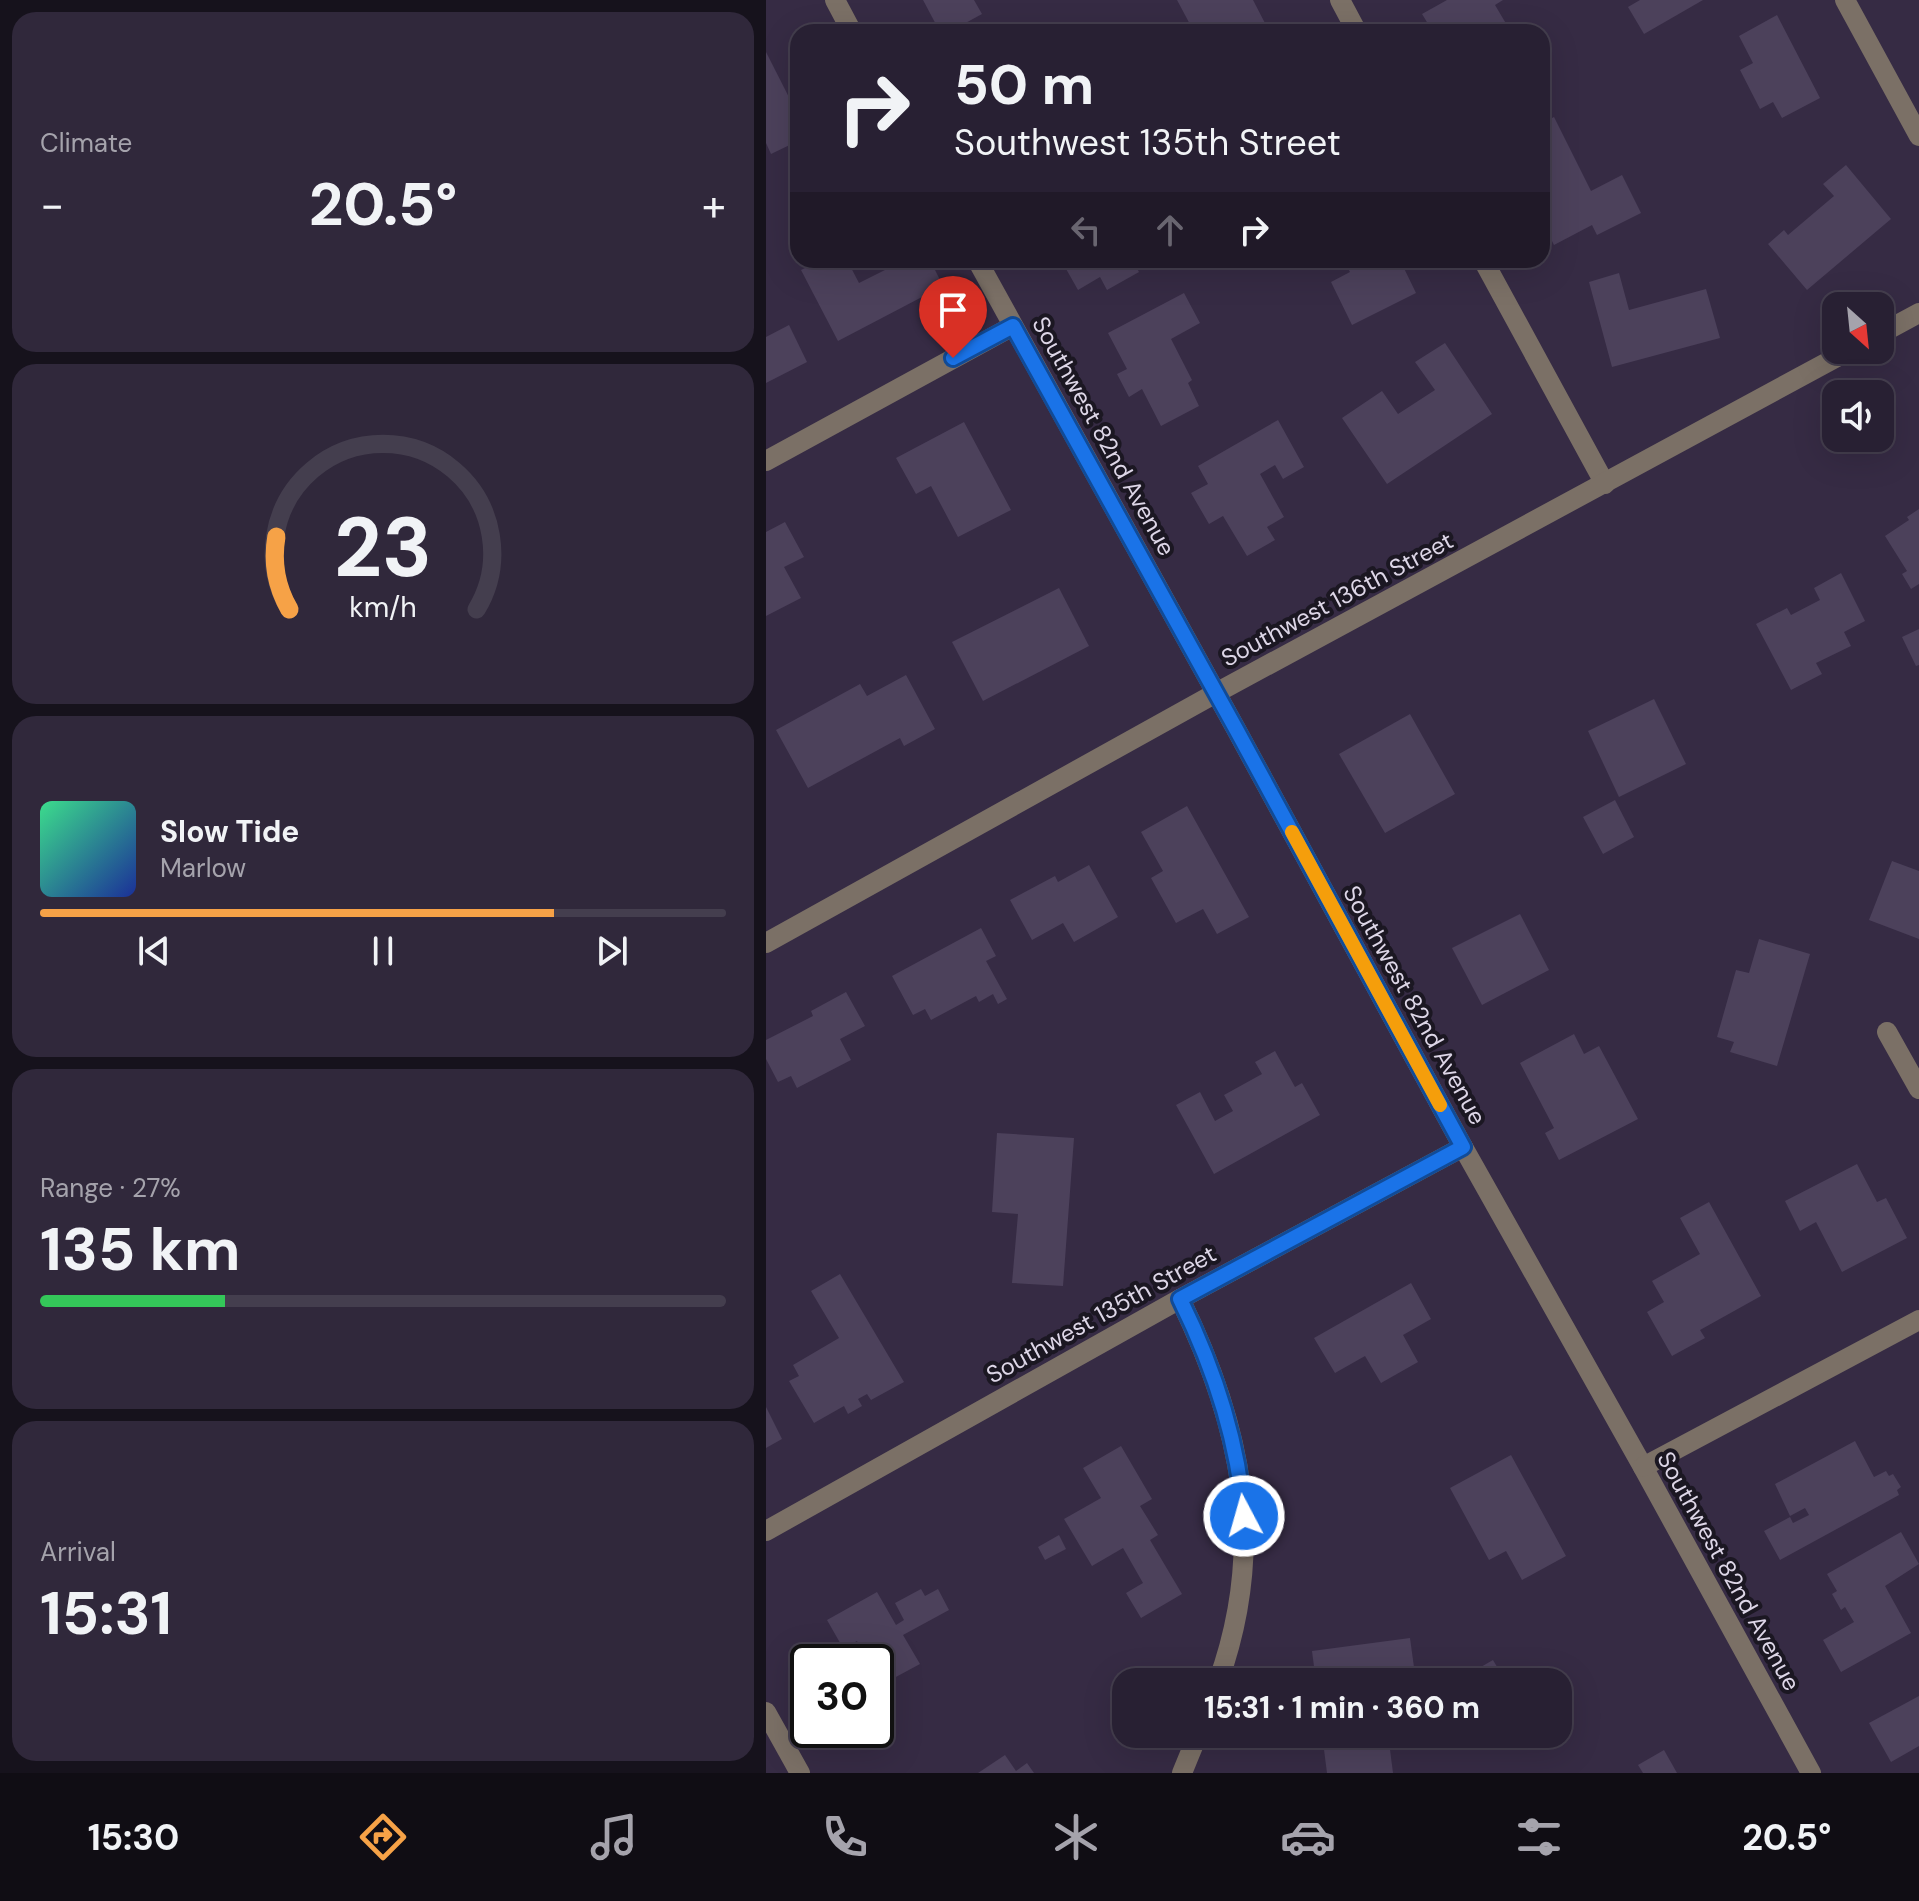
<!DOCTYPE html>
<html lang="en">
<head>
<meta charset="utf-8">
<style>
  :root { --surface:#282033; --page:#30283b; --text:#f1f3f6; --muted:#a5a3ac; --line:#443e4e; --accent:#f6a247 }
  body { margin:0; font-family:"DM Sans",sans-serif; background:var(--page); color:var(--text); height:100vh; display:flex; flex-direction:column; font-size:30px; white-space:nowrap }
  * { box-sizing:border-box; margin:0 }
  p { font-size:26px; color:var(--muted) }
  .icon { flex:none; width:44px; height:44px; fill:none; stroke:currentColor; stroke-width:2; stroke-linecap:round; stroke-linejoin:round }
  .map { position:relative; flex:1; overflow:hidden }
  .details { display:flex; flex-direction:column; gap:12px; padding:12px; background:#16121c; width:766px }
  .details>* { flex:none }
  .banner { position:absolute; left:24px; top:24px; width:760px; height:244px; border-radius:24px; box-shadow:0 8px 32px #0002,0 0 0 2px var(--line); background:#282033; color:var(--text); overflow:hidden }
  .needle { width:52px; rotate:153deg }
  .buttons { position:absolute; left:1056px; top:292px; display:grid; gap:16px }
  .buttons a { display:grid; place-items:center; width:72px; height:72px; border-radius:16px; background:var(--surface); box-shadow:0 8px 32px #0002,0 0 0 2px var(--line); font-size:40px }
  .speed { position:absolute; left:24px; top:1644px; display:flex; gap:16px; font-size:40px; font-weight:700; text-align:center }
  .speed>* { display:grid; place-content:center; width:104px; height:104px; border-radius:50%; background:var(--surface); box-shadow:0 8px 32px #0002,0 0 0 2px var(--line); line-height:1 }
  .speed .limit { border:4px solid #111; border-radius:12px; background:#fff; color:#111 }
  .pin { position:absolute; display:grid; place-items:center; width:68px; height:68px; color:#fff; margin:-82px -34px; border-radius:50% 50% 50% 0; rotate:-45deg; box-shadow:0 0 8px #0007 }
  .pin .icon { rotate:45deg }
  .me { position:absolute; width:88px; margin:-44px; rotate:354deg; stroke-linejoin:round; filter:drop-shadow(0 0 6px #0008) }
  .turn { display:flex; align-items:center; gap:28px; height:168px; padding:0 32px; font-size:36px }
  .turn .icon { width:104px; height:104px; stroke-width:2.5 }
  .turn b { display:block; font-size:56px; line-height:68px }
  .lanes { display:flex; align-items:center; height:76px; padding:0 32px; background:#0003; justify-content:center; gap:40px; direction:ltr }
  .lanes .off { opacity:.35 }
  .big { font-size:60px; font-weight:700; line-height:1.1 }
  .details .card { flex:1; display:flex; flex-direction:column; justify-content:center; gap:12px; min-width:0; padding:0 28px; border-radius:24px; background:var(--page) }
  .details .dial { align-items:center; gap:0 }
  .dial svg { height:208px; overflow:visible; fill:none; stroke:var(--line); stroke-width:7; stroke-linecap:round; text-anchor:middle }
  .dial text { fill:var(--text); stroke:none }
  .song { display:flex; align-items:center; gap:24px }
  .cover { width:96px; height:96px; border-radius:12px; background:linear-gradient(135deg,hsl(150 70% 55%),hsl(230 70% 35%)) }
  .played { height:8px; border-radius:4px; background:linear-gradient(90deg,var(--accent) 75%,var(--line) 75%) }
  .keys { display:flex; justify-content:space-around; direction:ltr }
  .heat { display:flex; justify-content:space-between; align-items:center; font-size:44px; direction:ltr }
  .charge { height:12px; border-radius:6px; background:linear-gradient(90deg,#34c759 27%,var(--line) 0) }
  .trip { position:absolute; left:346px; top:1668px; width:460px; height:80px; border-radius:24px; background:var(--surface); box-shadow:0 8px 32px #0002,0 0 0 2px var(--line); font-weight:700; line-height:80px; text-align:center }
  .menu { display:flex; height:128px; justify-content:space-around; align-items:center; background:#100d14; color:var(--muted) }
  .menu .icon { width:56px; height:56px }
  .menu .selected { color:var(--accent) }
  .menu b { font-size:36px; color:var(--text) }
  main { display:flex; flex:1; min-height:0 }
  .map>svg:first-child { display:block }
  .building { fill:#4c415b }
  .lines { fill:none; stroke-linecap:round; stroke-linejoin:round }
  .minor { stroke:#7b7066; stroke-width:20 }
  .route-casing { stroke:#114b97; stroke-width:20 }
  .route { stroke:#1a73e8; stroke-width:14 }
  .slow { stroke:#f59e0b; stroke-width:14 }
  .labels { text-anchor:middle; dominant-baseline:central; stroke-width:8; stroke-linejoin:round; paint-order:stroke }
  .street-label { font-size:24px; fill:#ddd6e7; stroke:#1b1722 }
</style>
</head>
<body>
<main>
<section class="details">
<div class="card"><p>Climate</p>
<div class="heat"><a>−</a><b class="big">20.5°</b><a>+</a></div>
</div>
<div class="card dial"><svg viewBox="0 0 100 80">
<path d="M14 69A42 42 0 1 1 86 69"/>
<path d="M14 69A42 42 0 0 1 9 41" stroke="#f6a247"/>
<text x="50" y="56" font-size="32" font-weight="700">23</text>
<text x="50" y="72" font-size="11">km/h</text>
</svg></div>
<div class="card">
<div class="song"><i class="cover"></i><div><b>Slow Tide</b><p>Marlow</p></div></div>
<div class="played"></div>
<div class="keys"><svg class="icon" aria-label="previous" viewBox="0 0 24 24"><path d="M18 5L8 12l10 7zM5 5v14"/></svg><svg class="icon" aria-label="pause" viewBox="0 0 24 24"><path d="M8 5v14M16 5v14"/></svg><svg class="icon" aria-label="next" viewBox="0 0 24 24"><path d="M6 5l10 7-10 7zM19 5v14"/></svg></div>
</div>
<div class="card"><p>Range · 27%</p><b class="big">135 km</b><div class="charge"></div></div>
<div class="card"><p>Arrival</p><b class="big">15:31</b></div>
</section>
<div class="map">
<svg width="1153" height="1773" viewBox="0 0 1153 1773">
  <rect width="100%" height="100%" fill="#362b44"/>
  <g class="building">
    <path d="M157,0h51l8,14 -33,18h-9z"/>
    <path d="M411,0h76l14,27 -9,5h-73l7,-4z"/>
    <path d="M681,0h56l-8,5 16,27h-78l-11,-18z"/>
    <path d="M874,0h63l-59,34 -16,-27z"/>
    <path d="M1011,15l43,83 -38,20 -9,-16 -13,7 -20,-39 13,-7 -14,-27z"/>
    <path d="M0,52l32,63v26l-27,13 -5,-11z"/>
    <path d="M788,117l37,74 31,-16 19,38 -44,22 -5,-10 -38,20 -12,-24v-98z"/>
    <path d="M1080,165l45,54 -84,71 -39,-46 16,-14 4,5 46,-39 -11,-12z"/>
    <path d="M55,260h26l12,23 34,-17 -3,-6h40l13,26 -105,55 -37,-71z"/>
    <path d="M295,260h71l7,12 -32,18 -7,-13 -22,13z"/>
    <path d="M578,260h56l16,33 -64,32 -21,-43 19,-10z"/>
    <path d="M853,273l10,37 77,-21 14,49 -108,29 -23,-85z"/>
    <path d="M418,293l16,30 -29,16 21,41 -4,3 11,23 -38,20 -19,-37 -13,8 -12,-23 10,-5 -19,-36z"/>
    <path d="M23,325l18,37 -41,21v-46z"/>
    <path d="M679,343l47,71 -105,70 -45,-66 40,-27 16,23 37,-24 -20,-28z"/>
    <path d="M512,420l26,47 -21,12 -8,-14 -15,9 24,43 -17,10 8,13 -28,16 -24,-40 -14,8 -18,-31 17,-9 -10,-18z"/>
    <path d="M198,422l47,88 -53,27 -27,-51 -15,8 -20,-36z"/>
    <path d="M1153,509v75l-8,5 -9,-15 5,-3 -22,-35 24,-16 -2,-3z"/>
    <path d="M19,522l19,35 -20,10 17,31 -35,18v-84z"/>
    <path d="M1075,573l24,48 -21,11 7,14 -35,17 6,11 -31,16 -35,-66 31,-16 4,7 29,-15 -6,-12z"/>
    <path d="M293,588l30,58 -106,55 -31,-59z"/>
    <path d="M1153,629v36l-3,1 -14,-29z"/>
    <path d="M140,675l29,54 -31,17 -4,-8 -92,50 -32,-58 84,-46 7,12z"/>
    <path d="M888,699l32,65 -67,33 -31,-66z"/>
    <path d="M644,714l45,80 -70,39 -46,-79z"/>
    <path d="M849,800l19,37 -31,17 -20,-37z"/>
    <path d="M421,806l62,111 -32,17 -14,-25 -27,14 -25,-45 12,-7 -22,-39z"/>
    <path d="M1126,861l27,10v68l-50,-19z"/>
    <path d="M323,865l29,52 -44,25 -11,-19 -31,17 -22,-40 45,-24 3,6z"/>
    <path d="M754,914l29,56 -67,35 -30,-57z"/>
    <path d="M215,928l15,28 -10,5 21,38 -9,5 -5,-10 -14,8 -3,-6 -45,24 -6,-11 -12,6 -21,-39z"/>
    <path d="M993,939l51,15 -33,112 -47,-14 4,-10 -17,-5 19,-67 13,3z"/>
    <path d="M80,992l19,34 -25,13 11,21 -54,28 -6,-12 -13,6 -12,-23v-19l47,-24 -2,-5z"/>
    <path d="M808,1034l10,20 15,-8 39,73 -79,41 -14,-27 9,-5 -34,-65z"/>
    <path d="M509,1051l20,36 7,-4 18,32 -106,59 -38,-69 24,-13 15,29 18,-10 -9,-16 38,-21 -7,-12z"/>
    <path d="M231,1133l77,5 -11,148 -51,-3 6,-69 -26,-2z"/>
    <path d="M1091,1164l20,38 9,-4 21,40 -65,34 -26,-50 -16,9 -15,-30z"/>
    <path d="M943,1202l52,94 -61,34 5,8 -33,18 -25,-44 17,-10 -12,-21 48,-27 -20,-36z"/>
    <path d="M74,1274l64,108 -33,18 -4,-6 -9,5 4,7 -14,8 -4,-8 -30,17 -25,-42 10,-5 -6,-11 46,-27 -28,-47z"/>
    <path d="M645,1283l20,36 -28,16 15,27 -37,21 -16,-27 -30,17 -21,-35z"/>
    <path d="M0,1407l16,32 -16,9z"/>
    <path d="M1089,1441l19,36 12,-6 3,5 4,-2 8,13 -4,3 2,5 -119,65 -16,-29 26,-14 3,6 16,-8 -4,-7 -15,8 -15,-32z"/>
    <path d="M355,1446l31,53 -12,7 18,29 -8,5 32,54 -41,24 -15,-25 17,-10 -20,-35 -31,18 -28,-47 37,-21 -18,-30z"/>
    <path d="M745,1455l55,101 -44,24 -16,-29 -17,9 -39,-72z"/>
    <path d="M1135,1532l18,32 -34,22 26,47 -70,39 -18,-32 31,-18 -9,-15 -4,3 -9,-16 5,-3 -10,-17z"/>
    <path d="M293,1535l7,14 -21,11 -7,-13z"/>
    <path d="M155,1589l4,7 13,-7 11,21 -46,25 17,29 -39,21 -5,-9v-14h-8l-11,-21 -14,7 -16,-28 50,-28 19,33 8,-5 -9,-17z"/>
    <path d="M644,1638l6,44h-100l-4,-31z"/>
    <path d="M727,1660l13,22h-45l-1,-3z"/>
    <path d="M1153,1696v50l-28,16 -22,-39z"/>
    <path d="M556,1734h66l5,39h-66z"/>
    <path d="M898,1750l13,23h-34l-5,-8z"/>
    <path d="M239,1755l11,16 11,-8 7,10h-56z"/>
  </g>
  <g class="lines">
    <g class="minor">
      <path d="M69,0l17,32"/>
      <path d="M574,0l17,32"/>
      <path d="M1079,0l74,136"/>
      <path d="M211,260l259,469 227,418 180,320 168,306"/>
      <path d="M717,260l122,224"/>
      <path d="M1114,334l39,-21"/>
      <path d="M0,461l247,-135"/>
      <path d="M0,943l450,-250 634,-343"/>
      <path d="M1121,1032l32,57"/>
      <path d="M414,1299c62,127 87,247 38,383"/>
      <path d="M877,1467l276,-147"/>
      <path d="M0,1531l414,-232 283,-152"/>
      <path d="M0,1712l34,61"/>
      <path d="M416,1773l16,-39"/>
    </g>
  </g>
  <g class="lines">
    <defs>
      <path id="route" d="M187,358l60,-32 223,403 227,418 -283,152c34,69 58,140 64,217"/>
    </defs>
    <use href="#route" class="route-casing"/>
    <use href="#route" class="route"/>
    <path class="slow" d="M526,832l148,273"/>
  </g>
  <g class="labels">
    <g class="street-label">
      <text transform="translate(338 436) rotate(61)">Southwest 82nd Avenue</text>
      <text transform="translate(571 599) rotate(-28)">Southwest 136th Street</text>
      <text transform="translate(649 1005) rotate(61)">Southwest 82nd Avenue</text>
      <text transform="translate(335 1314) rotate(-29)">Southwest 135th Street</text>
      <text transform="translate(963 1571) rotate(61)">Southwest 82nd Avenue</text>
    </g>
  </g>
</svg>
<div class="buttons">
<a><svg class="needle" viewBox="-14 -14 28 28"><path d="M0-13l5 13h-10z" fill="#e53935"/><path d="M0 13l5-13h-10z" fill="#a5a3ac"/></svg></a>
<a><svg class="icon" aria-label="sound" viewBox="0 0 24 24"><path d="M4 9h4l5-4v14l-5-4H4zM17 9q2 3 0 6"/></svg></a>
</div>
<div class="speed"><div class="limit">30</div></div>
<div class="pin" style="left:187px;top:358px;background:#d93025"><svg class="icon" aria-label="arrive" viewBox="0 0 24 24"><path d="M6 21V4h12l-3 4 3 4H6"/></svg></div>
<svg class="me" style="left:478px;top:1516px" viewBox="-20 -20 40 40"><circle r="17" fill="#1a73e8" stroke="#fff" stroke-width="3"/><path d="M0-11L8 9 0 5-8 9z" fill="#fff"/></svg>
<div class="trip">15:31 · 1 min · 360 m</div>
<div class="banner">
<div class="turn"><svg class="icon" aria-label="right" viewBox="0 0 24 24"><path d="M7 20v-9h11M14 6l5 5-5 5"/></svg><div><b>50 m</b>Southwest 135th Street</div></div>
<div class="lanes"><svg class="icon off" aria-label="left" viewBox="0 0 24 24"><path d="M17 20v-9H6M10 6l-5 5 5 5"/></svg><svg class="icon off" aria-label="ahead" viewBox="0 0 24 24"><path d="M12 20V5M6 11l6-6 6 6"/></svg><svg class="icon" aria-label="right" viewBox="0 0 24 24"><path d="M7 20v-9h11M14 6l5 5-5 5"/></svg></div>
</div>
</div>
</main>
<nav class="menu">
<b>15:30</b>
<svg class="icon selected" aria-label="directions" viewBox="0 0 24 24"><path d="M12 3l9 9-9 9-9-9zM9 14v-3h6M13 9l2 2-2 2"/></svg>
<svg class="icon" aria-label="music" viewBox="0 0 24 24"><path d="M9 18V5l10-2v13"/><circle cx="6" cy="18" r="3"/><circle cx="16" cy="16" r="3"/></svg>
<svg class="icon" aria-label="phone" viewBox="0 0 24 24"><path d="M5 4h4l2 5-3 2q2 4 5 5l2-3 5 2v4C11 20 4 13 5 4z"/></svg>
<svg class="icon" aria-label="climate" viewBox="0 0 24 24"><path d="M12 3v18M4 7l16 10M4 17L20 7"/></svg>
<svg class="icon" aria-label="car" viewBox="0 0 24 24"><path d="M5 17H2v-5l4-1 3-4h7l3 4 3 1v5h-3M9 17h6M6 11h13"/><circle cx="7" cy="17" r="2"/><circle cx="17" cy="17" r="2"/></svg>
<svg class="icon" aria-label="filters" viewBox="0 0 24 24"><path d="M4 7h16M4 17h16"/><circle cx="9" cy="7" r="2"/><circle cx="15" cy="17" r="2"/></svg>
<b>20.5°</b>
</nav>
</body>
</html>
